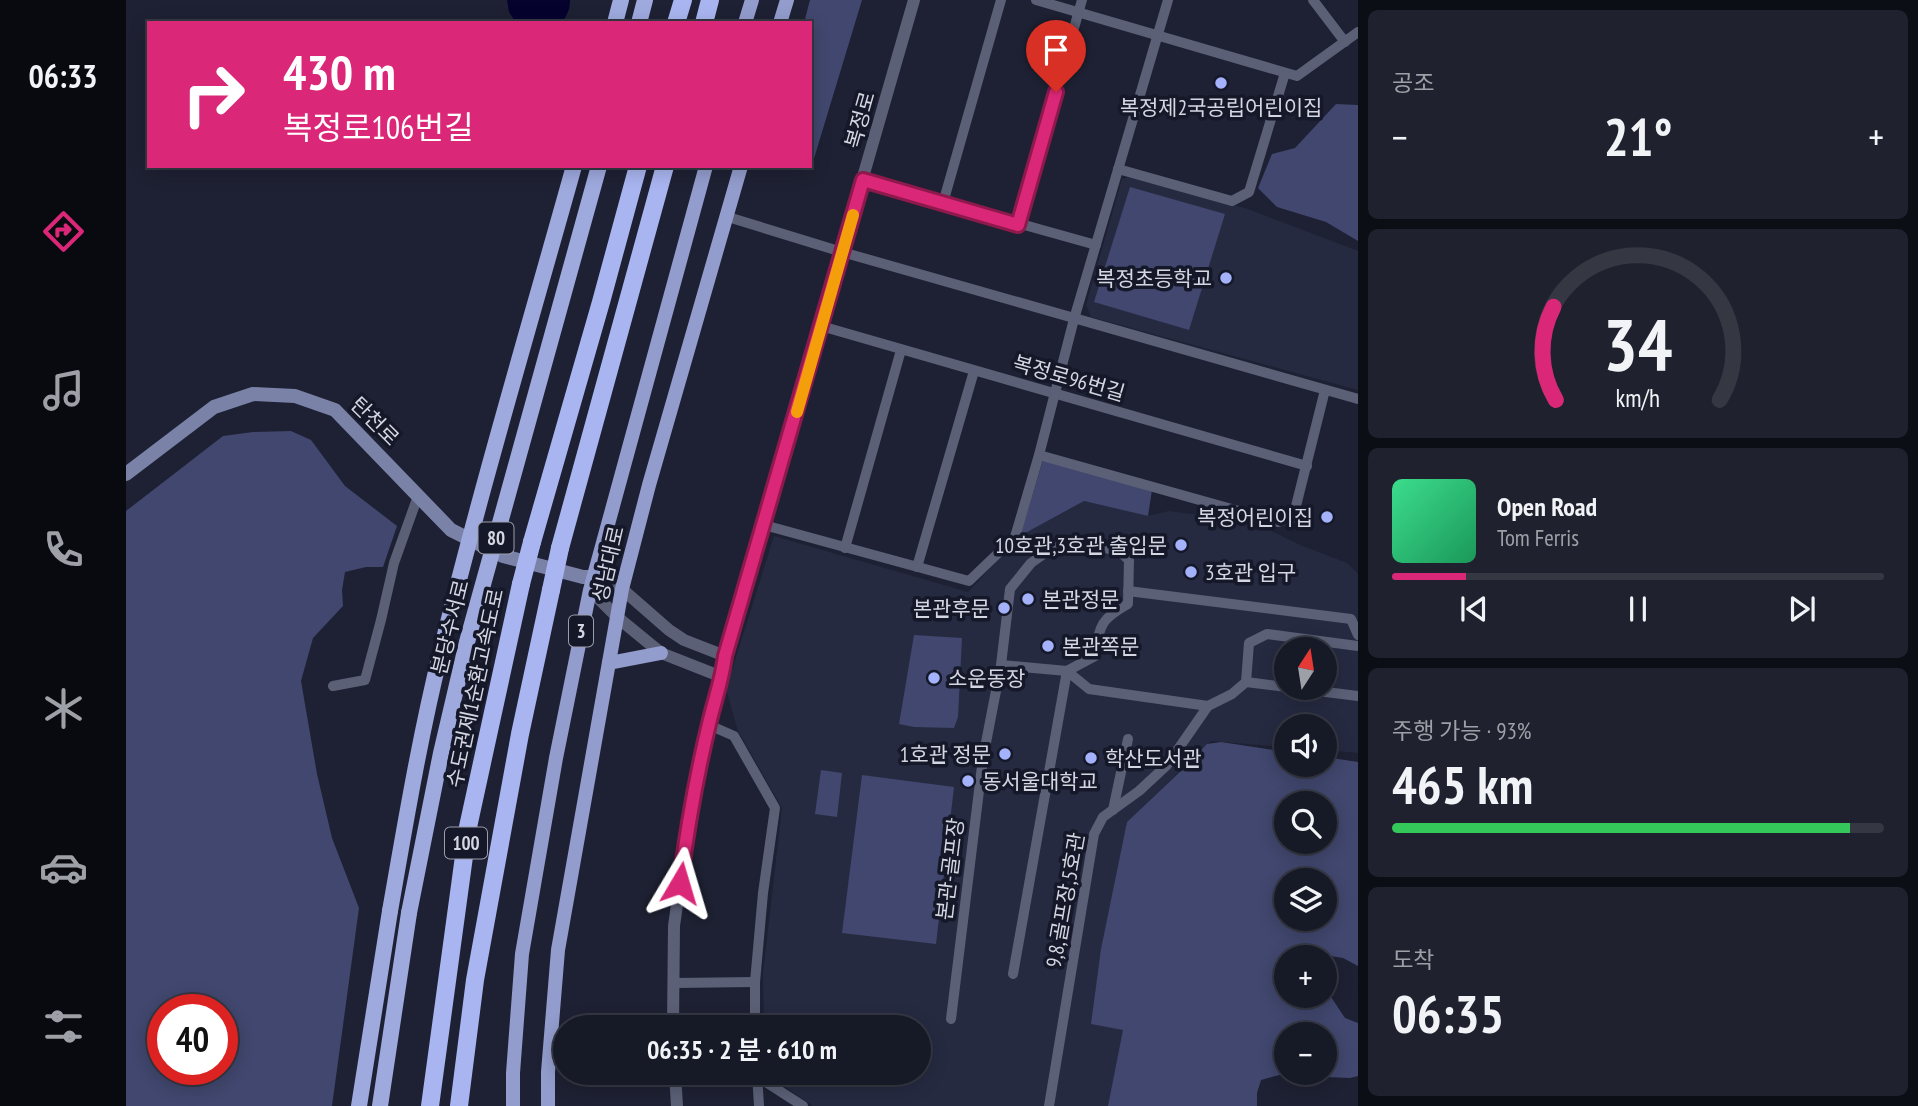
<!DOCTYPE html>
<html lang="ko">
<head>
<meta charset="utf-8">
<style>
  :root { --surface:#161926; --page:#1f222e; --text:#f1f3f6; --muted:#9ea0a7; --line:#353843; --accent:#db2777 }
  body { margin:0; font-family:"PT Sans Narrow","Noto Sans KR",sans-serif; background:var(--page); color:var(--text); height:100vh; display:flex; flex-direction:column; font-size:26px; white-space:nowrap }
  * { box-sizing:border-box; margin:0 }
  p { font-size:23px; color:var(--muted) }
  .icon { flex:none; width:38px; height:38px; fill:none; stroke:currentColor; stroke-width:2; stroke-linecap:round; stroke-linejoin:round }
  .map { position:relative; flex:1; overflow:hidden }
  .panel { display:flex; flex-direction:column; gap:10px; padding:10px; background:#0c0e15; width:560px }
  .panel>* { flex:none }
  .banner { position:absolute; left:21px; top:21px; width:665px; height:147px; border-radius:0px; box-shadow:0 4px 18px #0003,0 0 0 2px var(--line); background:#db2777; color:#fff; overflow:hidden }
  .needle { width:46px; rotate:12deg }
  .tools { position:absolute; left:1148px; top:637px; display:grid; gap:14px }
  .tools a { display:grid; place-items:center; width:63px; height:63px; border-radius:50%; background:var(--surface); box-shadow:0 4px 18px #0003,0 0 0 2px var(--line); font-size:35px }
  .speed { position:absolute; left:21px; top:994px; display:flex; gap:14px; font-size:35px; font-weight:700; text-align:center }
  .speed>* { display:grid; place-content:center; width:91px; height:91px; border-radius:50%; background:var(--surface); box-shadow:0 4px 18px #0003,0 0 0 2px var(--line); line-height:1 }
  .speed .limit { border:10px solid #d22; background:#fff; color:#111 }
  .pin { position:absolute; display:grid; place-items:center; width:60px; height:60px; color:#fff; margin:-72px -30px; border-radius:50% 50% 50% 0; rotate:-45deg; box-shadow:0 0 7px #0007 }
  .pin .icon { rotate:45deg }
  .me { position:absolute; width:77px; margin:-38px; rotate:7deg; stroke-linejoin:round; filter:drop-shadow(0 0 5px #0008) }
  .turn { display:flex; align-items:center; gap:24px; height:147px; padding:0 21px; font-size:32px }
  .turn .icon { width:91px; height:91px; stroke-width:2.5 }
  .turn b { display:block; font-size:49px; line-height:60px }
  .big { font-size:52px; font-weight:600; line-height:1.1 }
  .panel .card { flex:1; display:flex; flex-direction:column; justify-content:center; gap:10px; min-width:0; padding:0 24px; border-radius:10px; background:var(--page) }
  .panel .dial { align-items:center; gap:0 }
  .dial svg { height:182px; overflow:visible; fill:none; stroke:var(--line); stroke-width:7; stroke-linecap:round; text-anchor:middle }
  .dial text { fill:var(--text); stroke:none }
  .song { display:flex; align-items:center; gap:21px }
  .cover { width:84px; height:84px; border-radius:10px; background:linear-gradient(135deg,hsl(150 70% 55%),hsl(150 70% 35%)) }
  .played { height:7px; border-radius:4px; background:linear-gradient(90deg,var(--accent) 15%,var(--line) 15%) }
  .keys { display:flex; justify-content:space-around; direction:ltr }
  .heat { display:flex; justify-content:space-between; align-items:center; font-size:38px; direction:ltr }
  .charge { height:10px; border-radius:5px; background:linear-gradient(90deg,#34c759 93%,var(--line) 0) }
  .trip { position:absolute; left:427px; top:1015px; width:378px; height:70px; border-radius:35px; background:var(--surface); box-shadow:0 4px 18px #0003,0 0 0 2px var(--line); font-weight:600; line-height:70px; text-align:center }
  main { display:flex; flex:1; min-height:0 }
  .menu { display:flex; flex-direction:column; width:126px; justify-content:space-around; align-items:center; background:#090a0f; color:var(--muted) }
  .menu .icon { width:49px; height:49px }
  .menu .on { color:var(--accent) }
  .menu b { font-size:32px; color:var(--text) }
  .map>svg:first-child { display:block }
  .built { fill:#262a41; fill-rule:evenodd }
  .green { fill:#41476e; fill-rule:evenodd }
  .water { fill:#06022e }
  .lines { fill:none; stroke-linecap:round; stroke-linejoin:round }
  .minor { stroke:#5b6077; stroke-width:10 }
  .tertiary { stroke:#5b6077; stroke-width:12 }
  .secondary { stroke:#7b82a8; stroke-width:14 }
  .primary { stroke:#939dcd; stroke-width:14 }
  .trunk { stroke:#9ea9de; stroke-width:16 }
  .motorway { stroke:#a9b5f0; stroke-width:18 }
  .trunk-bridge { stroke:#9ea9de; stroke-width:16 }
  .motorway-bridge { stroke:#a9b5f0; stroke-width:18 }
  .route-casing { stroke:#8e194d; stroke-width:18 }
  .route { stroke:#db2777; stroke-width:12 }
  .slow { stroke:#f59e0b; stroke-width:12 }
  .poi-dot { fill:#a4b2fc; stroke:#151828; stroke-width:2.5 }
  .labels { text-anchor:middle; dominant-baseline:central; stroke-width:7; stroke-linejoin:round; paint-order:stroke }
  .shield { fill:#151828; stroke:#9b9daa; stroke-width:2 }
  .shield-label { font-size:19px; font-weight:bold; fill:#d4d6e2 }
  .poi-label { font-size:21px; fill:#d4d6e2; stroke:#151828; text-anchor:start }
  .street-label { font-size:21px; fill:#d4d6e2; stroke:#151828 }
</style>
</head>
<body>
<main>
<nav class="menu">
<b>06:33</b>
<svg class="icon on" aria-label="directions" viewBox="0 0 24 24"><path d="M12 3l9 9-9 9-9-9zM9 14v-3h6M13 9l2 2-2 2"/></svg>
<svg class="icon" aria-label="music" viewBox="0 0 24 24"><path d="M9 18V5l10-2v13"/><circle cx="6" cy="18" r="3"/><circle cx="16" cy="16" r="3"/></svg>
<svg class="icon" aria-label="phone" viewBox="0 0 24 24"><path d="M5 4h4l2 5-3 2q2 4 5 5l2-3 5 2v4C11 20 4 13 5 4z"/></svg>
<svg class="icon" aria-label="climate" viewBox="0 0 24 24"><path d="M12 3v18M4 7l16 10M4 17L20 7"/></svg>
<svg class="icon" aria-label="car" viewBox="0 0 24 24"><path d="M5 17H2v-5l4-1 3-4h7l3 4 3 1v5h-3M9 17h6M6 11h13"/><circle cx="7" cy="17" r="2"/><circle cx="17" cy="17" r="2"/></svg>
<svg class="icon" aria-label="filters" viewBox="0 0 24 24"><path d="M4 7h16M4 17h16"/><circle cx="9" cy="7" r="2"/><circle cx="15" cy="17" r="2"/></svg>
</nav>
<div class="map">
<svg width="1232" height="1106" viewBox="0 0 1232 1106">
  <rect width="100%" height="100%" fill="#1e2133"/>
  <g class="built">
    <path d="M1004,177l118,32 110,42v139l-267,-73 -5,-12 36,-126z"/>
    <path d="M958,501l64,15 21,-5 84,11 47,23 47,18 11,11v179l-33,-3v-24h-39v21l-75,-6 -85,82 2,259 -2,24h-313l-48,-33h154v-46h-155l-1,-54 19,-165 -44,-77 -12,-42 48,-153 194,56 52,-56zM1160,649h39v39h-39z"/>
  </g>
  <g class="green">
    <path d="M684,0h52l-50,165 -2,-1v-141h-6z"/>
    <path d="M1210,104l22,1v136l-32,-19 -49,-15 -19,-19 14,-34 23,-6z"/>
    <path d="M1004,187l95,27 -36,116 -95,-28z"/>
    <path d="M165,431l20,9 34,46 52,40 -14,41h-17l-21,5 -3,18 1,16 -30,32 -12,43 16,93 15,64 27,70 -27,198h-206v-595l97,-75 30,-4zM37,1010h59v59h-59z"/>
    <path d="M917,460l109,30 -4,26 -64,-15 -64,35z"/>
    <path d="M788,635l48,3 -4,79 -4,11 -40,-1 -15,-3z"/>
    <path d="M1095,742l65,10v13h39v-8l33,5v204l-15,-8 -19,-3 -1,2h-37v39h39v-8l20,30 13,5v53l-8,2 -71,-3 -18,5 -4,13v13h-149l15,-76 -32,-6 10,-75 26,-127 57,-54 23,-24zM1199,803v39h-39v-39zM1160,880h39v39h-39zM1199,1034v39h-39v-39z"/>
    <path d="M695,770l21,3 -5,44 -22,-3z"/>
    <path d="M736,775l92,12 -18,157 -94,-11z"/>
  </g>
  <path class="water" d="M381,0h63c0,9 -3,16 -9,23h-45l-7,-11z"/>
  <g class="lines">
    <g class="minor">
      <path d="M910,0l261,76 61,-44"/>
      <path d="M1187,0l32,42"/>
      <path d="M992,169l114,32 17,-9 36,-119"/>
      <path d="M737,180l233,65"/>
      <path d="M817,203l58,-203"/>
      <path d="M602,217l114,35 516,147"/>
      <path d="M892,225l64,-225"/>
      <path d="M695,326l486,140"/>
      <path d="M913,455l239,67 15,-4 32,-128"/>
      <path d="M638,525l205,56 46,-44 24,-82 35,-136 94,-319"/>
      <path d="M719,548l56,-198"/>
      <path d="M791,567l57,-196"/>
      <path d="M1002,591l223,28 7,16"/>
      <path d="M875,665l66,6 22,18 119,17"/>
      <path d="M1120,682l40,5"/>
      <path d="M207,686l32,-6 16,-60 13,-57 24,-67"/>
      <path d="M1168,688l64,8"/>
      <path d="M583,725l25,11 41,72 -12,85 -8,89v45"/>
      <path d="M987,810l15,-71"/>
      <path d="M549,983l80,-1"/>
      <path d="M825,1019l32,-261 18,-93 9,-76 21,-26 27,-19 25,-1 36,8 10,9 -1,44c-28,16 -28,20 -33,52l-28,15 -54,303"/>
      <path d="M631,1073l2,33"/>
      <path d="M632,1077l45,29"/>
      <path d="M923,1106l45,-272 9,-17 36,-26 28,-26 41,-59 24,-12 14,-12 3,-39 18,-9 91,12"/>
    </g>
    <g class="tertiary">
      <path d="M467,577l29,12 47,41 15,10 41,16"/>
      <path d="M464,590l27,27 44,36 61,24"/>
      <path d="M547,1027l1,-101 12,-85 23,-116 13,-48 3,-21 189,-656"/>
      <path d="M549,1073l2,33"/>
    </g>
    <path class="secondary" d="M0,474l88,-67 39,-13 42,2 40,14 116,120 52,26 80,21h10"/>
    <g class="primary">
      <path d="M619,23l7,-23"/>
      <path d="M654,23l7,-23"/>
      <path d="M483,663l52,-10"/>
      <path d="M387,1106v-33l9,-119 34,-196 34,-168 116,-424"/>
      <path d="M422,1106v-34l10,-122 64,-361 27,-104 92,-319"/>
    </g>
    <g class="trunk">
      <path d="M489,23l6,-23"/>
      <path d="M513,23l6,-23"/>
      <path d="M233,1106l31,-195"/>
      <path d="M254,1106l29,-193"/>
    </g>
    <g class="motorway">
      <path d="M550,23l7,-23"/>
      <path d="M578,23l6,-23"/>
      <path d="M406,542l69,-240 37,-136"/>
      <path d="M434,548l105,-382"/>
      <path d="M304,1106l38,-279 53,-243"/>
      <path d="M333,1106l16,-126 45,-246 31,-144"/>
    </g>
    <g class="trunk-bridge">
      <path d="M264,911c15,-86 30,-175 51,-260 40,-163 88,-324 133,-485"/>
      <path d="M283,913l32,-160 26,-111 132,-476"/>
    </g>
    <g class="motorway-bridge">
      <path d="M395,584l11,-42"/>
      <path d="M425,590l9,-42"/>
    </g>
  </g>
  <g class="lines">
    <defs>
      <path id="route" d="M554,883c7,-53 16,-106 29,-159 5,-22 13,-44 16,-68l138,-476 155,45 38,-133"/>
    </defs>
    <use href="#route" class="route-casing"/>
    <use href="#route" class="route"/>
    <path class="slow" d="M671,412l56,-197"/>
  </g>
  <g class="poi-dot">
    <circle cx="1095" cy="83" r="7"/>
    <circle cx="1100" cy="278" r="7"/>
    <circle cx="1201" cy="517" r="7"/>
    <circle cx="1055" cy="545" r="7"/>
    <circle cx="1065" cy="572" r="7"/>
    <circle cx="902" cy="599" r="7"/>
    <circle cx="878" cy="608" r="7"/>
    <circle cx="922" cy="646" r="7"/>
    <circle cx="808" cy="678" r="7"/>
    <circle cx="879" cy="754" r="7"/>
    <circle cx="965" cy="758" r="7"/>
    <circle cx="842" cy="781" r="7"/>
  </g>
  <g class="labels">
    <g class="shield">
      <rect x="352.5" y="522.5" width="35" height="31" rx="5"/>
      <rect x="443" y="615.5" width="24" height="31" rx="5"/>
      <rect x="319" y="827.5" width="42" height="31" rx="5"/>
    </g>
    <g class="shield-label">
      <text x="370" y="538">80</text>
      <text x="455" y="631">3</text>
      <text x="340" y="843">100</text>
    </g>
    <g class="poi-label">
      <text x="1095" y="107" text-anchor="middle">복정제2국공립어린이집</text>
      <text x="1086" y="278" text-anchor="end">복정초등학교</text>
      <text x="1187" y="517" text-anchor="end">복정어린이집</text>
      <text x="1041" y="545" text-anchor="end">10호관,3호관 출입문</text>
      <text x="1079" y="572">3호관 입구</text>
      <text x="916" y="599">본관정문</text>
      <text x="864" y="608" text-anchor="end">본관후문</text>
      <text x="936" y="646">본관쪽문</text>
      <text x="822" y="678">소운동장</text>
      <text x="865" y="754" text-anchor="end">1호관 정문</text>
      <text x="979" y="758">학산도서관</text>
      <text x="856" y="781">동서울대학교</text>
    </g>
    <g class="street-label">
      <text transform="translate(734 120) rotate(-74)">복정로</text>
      <text transform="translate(943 378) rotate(16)">복정로96번길</text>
      <text transform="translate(249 421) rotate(45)">탄천로</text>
      <text transform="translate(482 564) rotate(-77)">성남대로</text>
      <text transform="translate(324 627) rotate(-76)">분당수서로</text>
      <text transform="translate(349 688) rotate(-78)">수도권제1순환고속도로</text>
      <text transform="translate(824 869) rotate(-83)">본관-골프장</text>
      <text transform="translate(939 900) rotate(-80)">9,8,골프장,5호관</text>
    </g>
  </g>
</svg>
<div class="tools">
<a><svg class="needle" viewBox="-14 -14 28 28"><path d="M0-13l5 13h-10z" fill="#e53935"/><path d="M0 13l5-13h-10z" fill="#9ea0a7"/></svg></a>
<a><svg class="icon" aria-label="sound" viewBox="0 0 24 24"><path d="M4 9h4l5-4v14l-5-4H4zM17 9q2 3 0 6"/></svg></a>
<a><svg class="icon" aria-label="search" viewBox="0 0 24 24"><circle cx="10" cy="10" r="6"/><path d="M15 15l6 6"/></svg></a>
<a><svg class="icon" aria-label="layers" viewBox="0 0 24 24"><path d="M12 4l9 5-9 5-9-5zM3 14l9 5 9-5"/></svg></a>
<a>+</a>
<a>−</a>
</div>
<div class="speed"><div class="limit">40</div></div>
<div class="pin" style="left:930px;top:92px;background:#d93025"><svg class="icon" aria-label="arrive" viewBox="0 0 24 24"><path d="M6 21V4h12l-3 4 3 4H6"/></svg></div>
<svg class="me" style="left:554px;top:883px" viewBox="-20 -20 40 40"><path d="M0-17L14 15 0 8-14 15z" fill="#db2777" stroke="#fff" stroke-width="4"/></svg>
<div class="trip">06:35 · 2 분 · 610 m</div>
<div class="banner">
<div class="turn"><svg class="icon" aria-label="right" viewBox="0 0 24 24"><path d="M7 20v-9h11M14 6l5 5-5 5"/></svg><div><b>430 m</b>복정로106번길</div></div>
</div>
</div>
<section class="panel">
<div class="card"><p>공조</p>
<div class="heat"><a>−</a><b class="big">21°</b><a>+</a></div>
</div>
<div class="card dial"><svg viewBox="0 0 100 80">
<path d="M14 69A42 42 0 1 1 86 69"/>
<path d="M14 69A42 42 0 0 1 13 28" stroke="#db2777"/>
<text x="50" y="56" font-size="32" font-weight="700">34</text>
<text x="50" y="72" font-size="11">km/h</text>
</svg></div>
<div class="card">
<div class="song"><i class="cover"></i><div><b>Open Road</b><p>Tom Ferris</p></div></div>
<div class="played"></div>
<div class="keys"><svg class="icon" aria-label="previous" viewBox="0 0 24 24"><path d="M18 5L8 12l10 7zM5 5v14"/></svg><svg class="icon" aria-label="pause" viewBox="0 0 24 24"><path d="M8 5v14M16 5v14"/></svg><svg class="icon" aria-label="next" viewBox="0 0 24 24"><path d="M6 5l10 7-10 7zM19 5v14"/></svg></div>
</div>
<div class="card"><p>주행 가능 · 93%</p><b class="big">465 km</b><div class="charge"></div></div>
<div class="card"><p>도착</p><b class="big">06:35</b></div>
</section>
</main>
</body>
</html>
